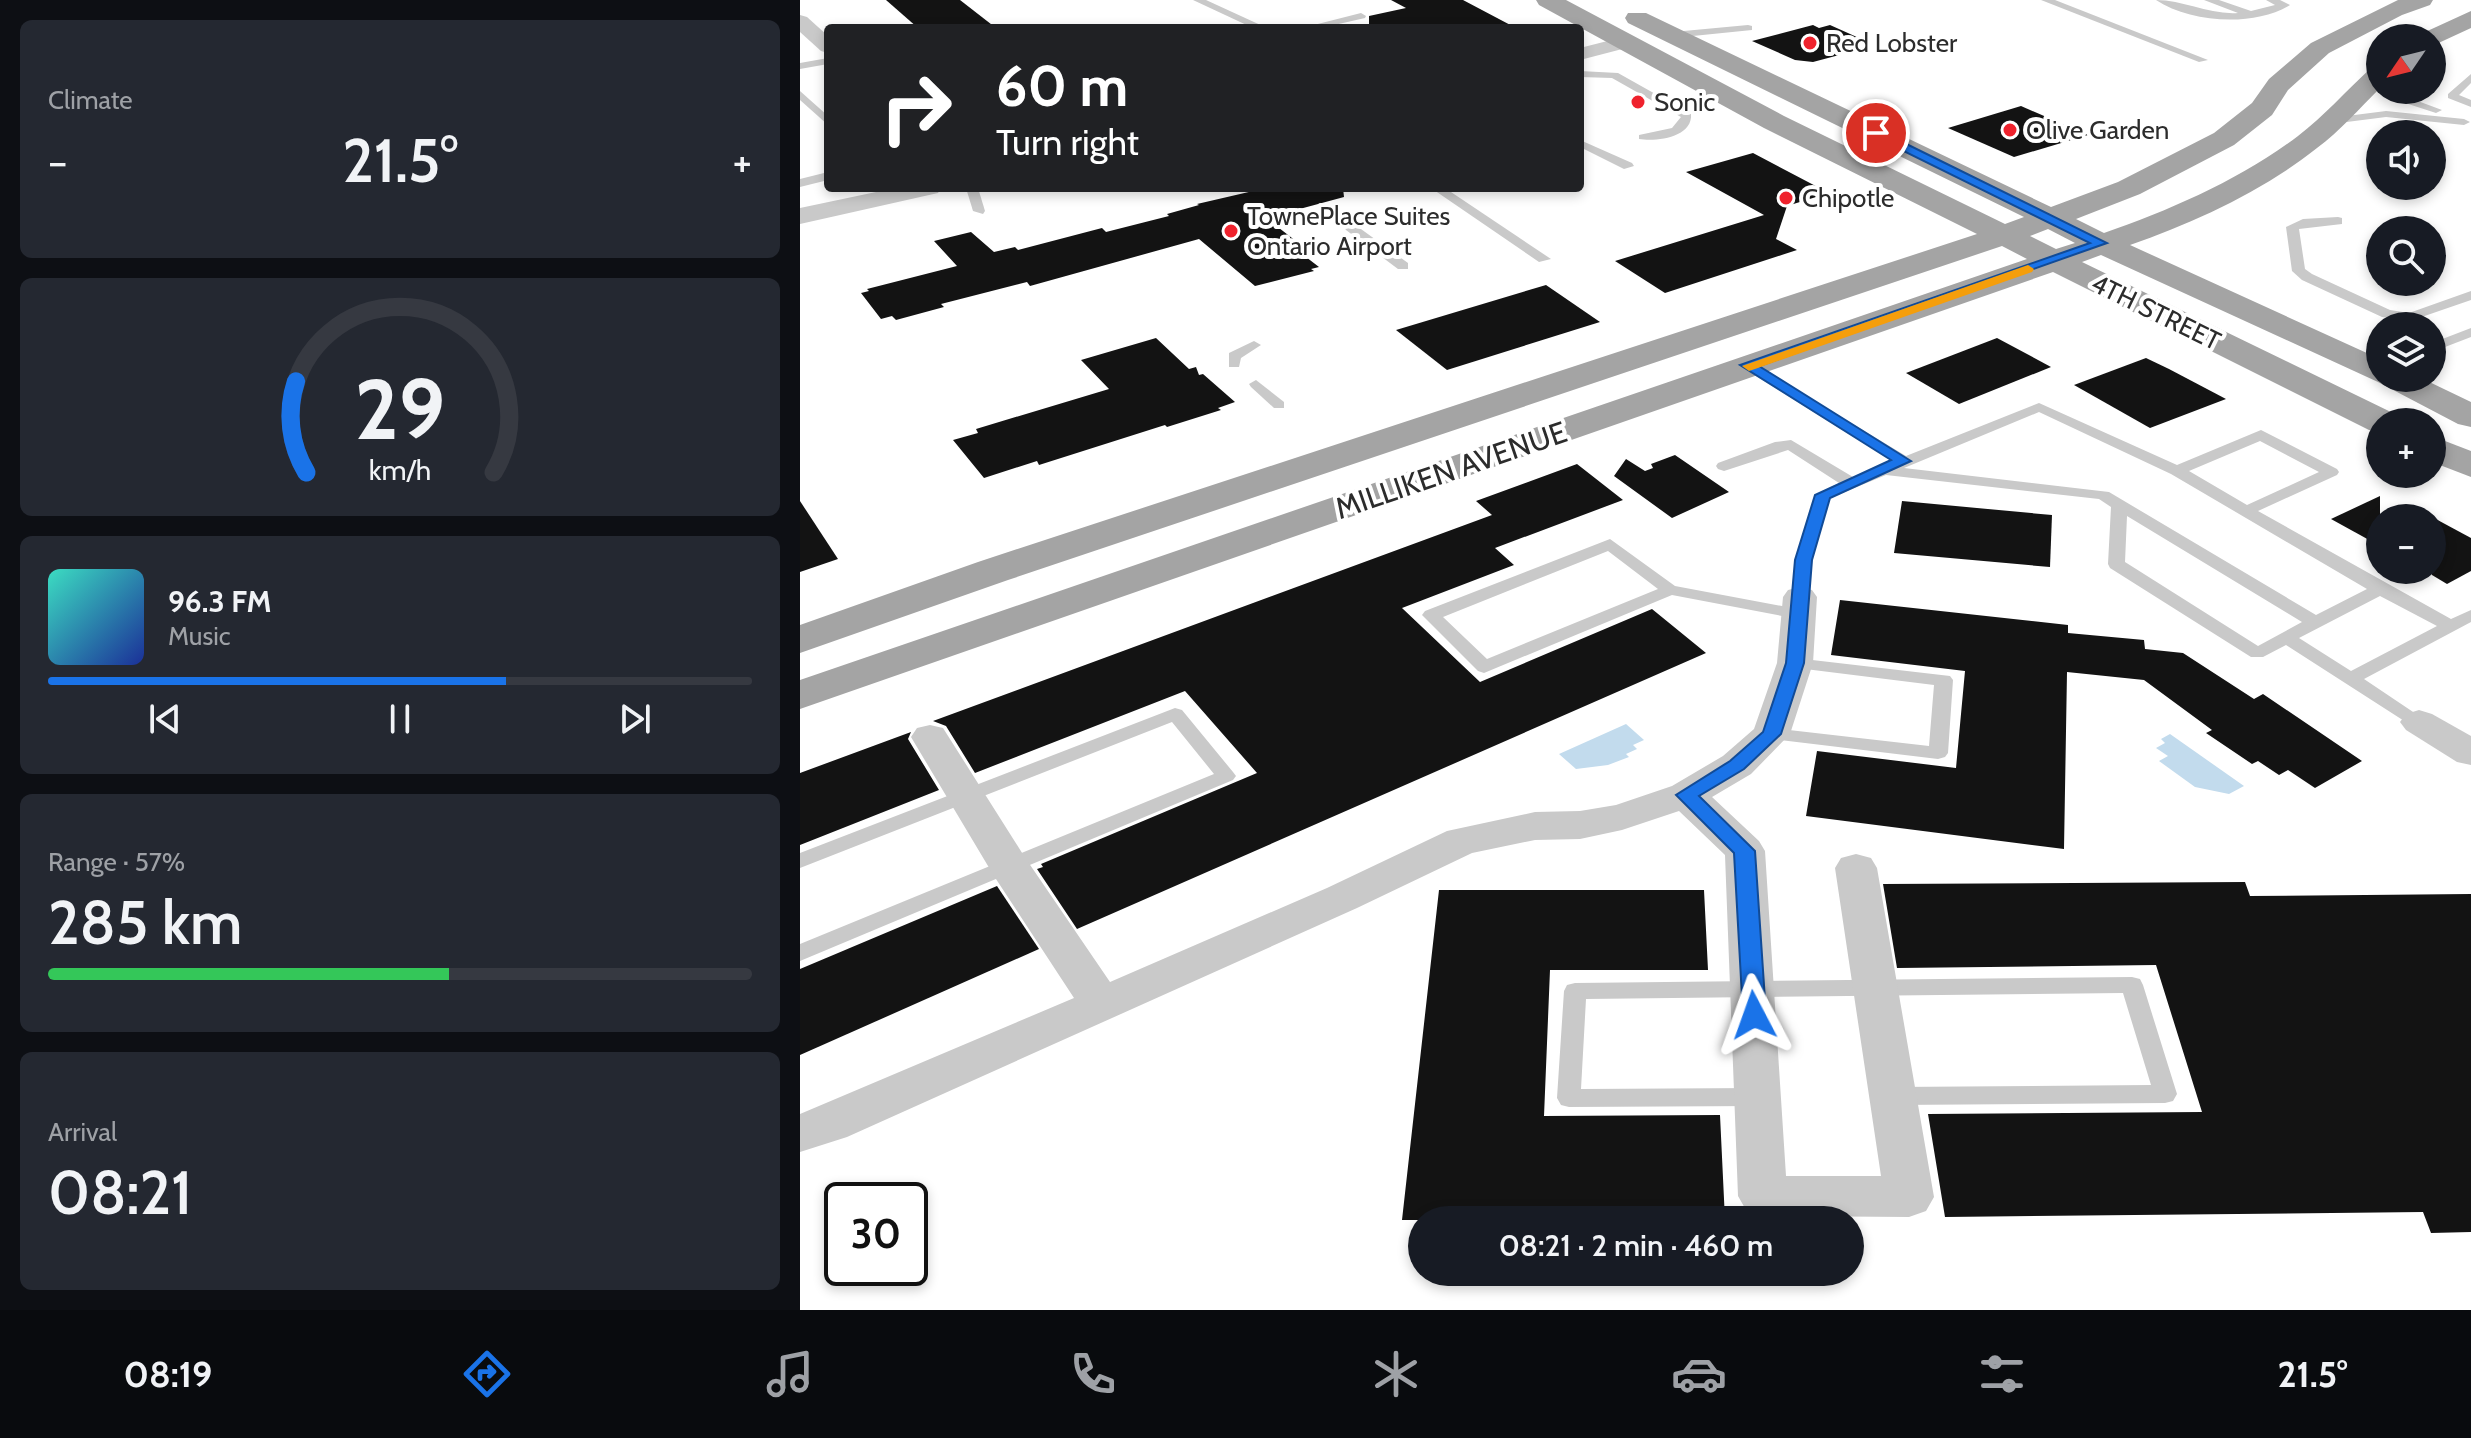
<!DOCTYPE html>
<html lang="en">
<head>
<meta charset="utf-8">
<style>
  :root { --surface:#171b24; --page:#242831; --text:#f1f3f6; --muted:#9ea1a6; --line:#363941; --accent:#1a73e8 }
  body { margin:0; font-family:Cabin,sans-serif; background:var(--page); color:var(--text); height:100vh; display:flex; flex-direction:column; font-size:30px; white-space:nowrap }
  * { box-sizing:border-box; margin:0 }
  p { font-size:26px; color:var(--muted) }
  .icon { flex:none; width:44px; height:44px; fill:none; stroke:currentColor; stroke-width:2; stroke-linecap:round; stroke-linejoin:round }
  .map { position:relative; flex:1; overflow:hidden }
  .sheet { display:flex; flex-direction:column; gap:20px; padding:20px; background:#0d0f14; width:800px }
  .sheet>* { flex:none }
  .banner { position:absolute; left:24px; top:24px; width:760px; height:168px; border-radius:8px; box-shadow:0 4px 12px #0003; background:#202124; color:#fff; overflow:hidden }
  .needle { width:52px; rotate:235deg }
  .tools { position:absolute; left:1566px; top:24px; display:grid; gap:16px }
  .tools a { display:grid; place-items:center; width:80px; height:80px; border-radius:50%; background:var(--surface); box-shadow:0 4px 12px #0003; font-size:40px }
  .speed { position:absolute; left:24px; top:1182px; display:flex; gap:16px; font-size:40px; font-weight:700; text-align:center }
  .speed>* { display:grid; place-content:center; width:104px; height:104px; border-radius:50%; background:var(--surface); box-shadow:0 4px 12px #0003; line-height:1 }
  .speed .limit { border:4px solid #111; border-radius:12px; background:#fff; color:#111 }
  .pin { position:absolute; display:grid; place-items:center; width:68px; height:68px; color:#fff; margin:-34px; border:4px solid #fff; border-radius:50%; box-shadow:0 2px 8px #0007 }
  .me { position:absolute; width:88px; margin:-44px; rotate:356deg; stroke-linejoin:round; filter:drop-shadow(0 0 6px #0008) }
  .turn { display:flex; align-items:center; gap:28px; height:168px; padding:0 40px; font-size:36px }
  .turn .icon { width:104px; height:104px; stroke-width:2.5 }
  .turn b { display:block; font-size:56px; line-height:68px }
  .big { font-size:60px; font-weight:600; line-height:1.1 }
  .sheet .tile { flex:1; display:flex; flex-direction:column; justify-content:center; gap:12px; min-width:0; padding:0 28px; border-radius:12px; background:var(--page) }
  .sheet .dial { align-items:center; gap:0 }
  .dial svg { height:208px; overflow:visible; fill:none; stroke:var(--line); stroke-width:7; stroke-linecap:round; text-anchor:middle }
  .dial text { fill:var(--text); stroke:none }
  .song { display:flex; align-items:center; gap:24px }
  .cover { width:96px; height:96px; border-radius:12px; background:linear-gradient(135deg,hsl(170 70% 55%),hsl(230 70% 35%)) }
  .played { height:8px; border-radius:4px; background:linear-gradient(90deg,var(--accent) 65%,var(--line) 65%) }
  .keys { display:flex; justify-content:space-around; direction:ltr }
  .heat { display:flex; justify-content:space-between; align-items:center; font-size:44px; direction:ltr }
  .charge { height:12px; border-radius:6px; background:linear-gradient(90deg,#34c759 57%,var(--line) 0) }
  .trip { position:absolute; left:608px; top:1206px; width:456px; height:80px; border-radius:40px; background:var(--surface); box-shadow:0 4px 12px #0003; font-weight:600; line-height:80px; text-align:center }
  .dock { display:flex; height:128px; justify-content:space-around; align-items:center; background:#090b0e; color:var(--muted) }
  .dock .icon { width:56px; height:56px }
  .dock .on { color:var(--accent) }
  .dock b { font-size:36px; color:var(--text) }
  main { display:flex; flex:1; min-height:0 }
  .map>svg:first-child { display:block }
  .water { fill:#c2dbed }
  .building { fill:#131313 }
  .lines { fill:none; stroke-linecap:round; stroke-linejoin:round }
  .service { fill:#c9c9c9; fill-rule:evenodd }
  .minor { fill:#c9c9c9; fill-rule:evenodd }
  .primary { fill:#a4a4a4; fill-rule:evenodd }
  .route { fill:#1a73e8; stroke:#114b97; stroke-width:2 }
  .slow { fill:#f59e0b }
  .poi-dot { fill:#ef222d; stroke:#fff; stroke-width:3 }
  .labels { text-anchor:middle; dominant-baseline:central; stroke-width:8; stroke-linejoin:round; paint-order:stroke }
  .far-poi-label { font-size:26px; fill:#2c2c2c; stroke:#fff; text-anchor:start }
  .far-street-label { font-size:26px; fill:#2c2c2c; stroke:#fff }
  .street-label { font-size:30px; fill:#2c2c2c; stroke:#fff }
</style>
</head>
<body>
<main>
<section class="sheet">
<div class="tile"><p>Climate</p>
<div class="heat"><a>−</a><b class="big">21.5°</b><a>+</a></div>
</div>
<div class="tile dial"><svg viewBox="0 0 100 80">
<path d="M14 69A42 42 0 1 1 86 69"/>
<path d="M14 69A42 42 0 0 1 10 34" stroke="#1a73e8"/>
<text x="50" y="56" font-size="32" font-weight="700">29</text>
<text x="50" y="72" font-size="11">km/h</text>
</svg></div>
<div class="tile">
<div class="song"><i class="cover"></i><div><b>96.3 FM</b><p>Music</p></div></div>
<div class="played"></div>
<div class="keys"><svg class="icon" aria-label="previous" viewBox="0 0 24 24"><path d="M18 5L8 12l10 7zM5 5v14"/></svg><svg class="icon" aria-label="pause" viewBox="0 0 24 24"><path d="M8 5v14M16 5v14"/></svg><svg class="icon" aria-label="next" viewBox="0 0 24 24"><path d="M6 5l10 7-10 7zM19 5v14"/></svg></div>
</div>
<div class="tile"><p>Range · 57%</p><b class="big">285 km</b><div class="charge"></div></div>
<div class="tile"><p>Arrival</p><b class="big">08:21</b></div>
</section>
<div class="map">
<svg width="1671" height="1310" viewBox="0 0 1671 1310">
  <rect width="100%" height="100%" fill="#fff"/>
  <g class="water">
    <path d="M826,724l18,16 -11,5 4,4 -11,5 3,3 -21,8 -32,4 -17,-15z"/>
    <path d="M1370,734l74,52 -15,8 -34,-7 -36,-26 9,-5 -12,-8 9,-5 -4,-4z"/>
  </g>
  <g class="building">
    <path d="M86,0h74l36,28h-78z"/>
    <path d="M591,0h72l53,28h-147v-12l37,-8z"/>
    <path d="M1013,25l6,3 11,-3 38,17 -17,4 7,4 -45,12 -18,-2 -43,-19z"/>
    <path d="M1221,106l67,29 -74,22 -66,-29z"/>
    <path d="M953,153l76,40 -42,13 -11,33 21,11 -132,43 -50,-32 149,-46 -78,-43z"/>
    <path d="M466,188h77l1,9 -78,21 48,37 -8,2 13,10 -8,2 3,2 -59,15 -56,-47 -169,47 -3,-4 -86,22 3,3 -48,13 -4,-4 -11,3 -20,-26 8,-2 -2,-2 90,-23 -23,-25 37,-9 23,20 21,-5 3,3 84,-22 4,4 63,-16 -2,-2 32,-9 -2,-1z"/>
    <path d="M746,285l54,37 -153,48 -51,-40z"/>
    <path d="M356,338l33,31 7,-2 3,8 4,-1 32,28 -17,6 3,2 -54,17 -2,-2 -126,40 -2,-4 -53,17 -31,-38 25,-7 -2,-4 133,-40 -28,-29z"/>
    <path d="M1197,338l54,29 -92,37 -53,-31z"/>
    <path d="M1346,358l23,11 57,30 -76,29 -76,-43z"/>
    <path d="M875,455l54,37 -57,26 -58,-42 12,-17 19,12 8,-3 -2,-4z"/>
    <path d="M777,464l46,36 -128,48 19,17 -112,43 78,74 172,-73 54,44 -629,276 -40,-60 6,-2 -2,-3 216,-91 -72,-82 -210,82 -29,-47 -13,-5 559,-206 -16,-14z"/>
    <path d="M1580,496v50l-49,-27z"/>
    <path d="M0,501l38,58 -38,13z"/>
    <path d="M1102,501l150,14 -2,52 -156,-14z"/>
    <path d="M1632,517l39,21v33l-24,13 -15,-9z"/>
    <path d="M1040,600l228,25v8l76,7 1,9 38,4 71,46 9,-5 99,67 -47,27 -27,-18 -9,5 -21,-14 -6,3 -46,-31 6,-3 -68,-50 -77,-8 -3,177 -258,-33 11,-65 139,17 9,-97 -134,-16z"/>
    <path d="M111,732l-3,7 31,51 -139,55v-72z"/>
    <path d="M1445,882l5,14 221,-2v338l-40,1 -8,-21 -478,5 -17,-103 274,-2 -46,-147 -259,3 -14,-84z"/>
    <path d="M197,886l42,63 -239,106v-86z"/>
    <path d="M639,890h265l4,80h-158l-6,146 176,-1 5,105h-323z"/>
  </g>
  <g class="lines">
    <g class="service">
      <path d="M393,0h13l61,28h-14z"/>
      <path d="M1241,0h14l153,60 -9,2z"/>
      <path d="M1356,0c28,0 53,15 82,13l-34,-13h15l32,11 24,-6 -9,-5h14l10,5c-36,22 -99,18 -134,-5z"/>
      <path d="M561,13l5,3 -1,2 -44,10h-19z"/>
      <path d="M948,25l4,1v4l-79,8 -5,-3 5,-3z"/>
      <path d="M28,58v6l-28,5v-6z"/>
      <path d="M780,71l38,2 73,41c2,23 -34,28 -52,25v-4l33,-7 9,-11 -69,-39 -32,-1z"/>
      <path d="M1671,74v9l-12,12 12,5v7l-23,-9v-4z"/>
      <path d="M1590,90h11l6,7 35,13 -6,3 -37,-12z"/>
      <path d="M0,91l28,25v9l-28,-25z"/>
      <path d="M1586,111l78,8 6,3 -6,3 -78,-8 -55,7 -6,-3 6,-3z"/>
      <path d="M780,140l52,23 2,3 -10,3 -44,-22z"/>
      <path d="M28,172v8l-28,7v-8z"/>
      <path d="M166,188h12l7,23 -2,3 -10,-3z"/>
      <path d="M631,188h14l106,71 -12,3z"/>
      <path d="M543,210h8l3,14 54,39v6h-10l-52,-39 -7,-10z"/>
      <path d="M1538,217l4,1v6l-43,5 6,40 7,5 78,36 19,3 62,-22v9l-61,21 -28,-4 -80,-37 -10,-9 -6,-44 17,-8z"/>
      <path d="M1671,328v9l-39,15v-9z"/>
      <path d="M454,341l7,4 -20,13 -2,9h-10v-14z"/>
      <path d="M948,361l158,95 133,-53 138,62 84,-35 76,39 2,3 -2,3 -79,36 193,108 20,-9v12l-107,57 64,43 -2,4h-14l-126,-81 -23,12h-12l-141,-89 -2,-4 3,-57 -12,-8 -213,-24 -56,23 -19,62 -2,37 -9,5 -6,-1 -3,-4 4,-37 20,-65 24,-12 -51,-33 -64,21 -6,-2 -2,-3 2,-3 57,-21 16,-2 62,37 39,-16 -149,-93v-6zM1239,412l132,62 196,115 -51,26 -207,-123 -205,-24zM1460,441l59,31 -72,33 -58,-34zM1327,516l175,106 -44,24 -133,-84zM1580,596l57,30 -86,45 -52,-33z"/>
      <path d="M456,380l28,22v6h-10l-23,-21 -2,-3z"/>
      <path d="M810,539l65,47 123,23 9,5 -9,5 -126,-24 -188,78 -6,-2 -56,-56 3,-4zM808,551l50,38 -171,70 -44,-42z"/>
      <path d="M995,658l155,18 3,4 -5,73 -3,4 -7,2 -174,-21 -2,-4 2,-4 7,-2 158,18 5,-61 -145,-18 -3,-4z"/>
      <path d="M375,708l7,2 51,62 3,4 -3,4 -433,181v-17l414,-170 -42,-52 -372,146v-15z"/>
      <path d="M1332,977l8,2 3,6 34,109 -4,7 -8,2 -271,2 -8,-2 -4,-7 4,-7 8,-2 257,-2 -28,-92 -537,6 -5,90 177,-1 8,2 4,7 -4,7 -8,2 -189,1 -8,-2 -4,-7 7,-107 3,-6 8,-2z"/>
    </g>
    <g class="minor">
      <path d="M0,15l7,2 21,19v17l-7,-2 -21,-19z"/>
      <path d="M823,37l10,6 -3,4 -50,13v-12z"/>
      <path d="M95,188h46l-3,5 -138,31v-16z"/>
      <path d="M1000,587l12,3 5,7 -4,66 -23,71 -39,40 -39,23 47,44 6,10 21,325h95l-46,-308 6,-10 15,-4 15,4 6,10 57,329 -8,14 -17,6 -146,-1 -17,-6 -8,-14 -13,-341 -46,-44 -57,19 -42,9 -45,1 -63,13 -115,55 -510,229 -47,15v-38l274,-116 -80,-122 -83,-139 6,-9 13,-3 13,3 81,128 86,126 217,-94 120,-57 88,-19 45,-1 36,-6 56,-19 51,-30 31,-27 23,-66 6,-66 5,-7z"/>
      <path d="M1619,710l13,4 39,22v29l-14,-3 -51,-32 -6,-8 6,-8z"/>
    </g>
    <g class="primary">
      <path d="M736,0h30l218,116 221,108 19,-7 -396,-194 -3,-5 3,-5h18l405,194 67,-25 96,-49 38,-30 17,-24 42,-36 87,-43h35l-3,5 -28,10 -73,38 -41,37 -16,25 -38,30 -94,49 -64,25 28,14c67,-23 137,-54 194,-97 26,-20 48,-45 73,-68l9,-2v22c-21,21 -40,43 -63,60 -54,43 -122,74 -187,97l250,114v19h41l50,24v25l-13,-3 -80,-42 -277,-127 -19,7 313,152 5,8h-20v11l-11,-3 -316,-158 -1253,437v-29l1227,-421 -25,-13 -994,334 -208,73v-28l178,-63 999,-328 -213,-106 -225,-123zM1248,229l27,14 -19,6 -26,-13z"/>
      <path d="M1671,11v17l-39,18v-8h-13l4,-5z"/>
      <path d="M1632,436l39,15v26l-39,-15z"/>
    </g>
  </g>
  <path class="route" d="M1076,129l231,114 -348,123 152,95 -81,37 -18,62 -8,103 -23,71 -37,35 -45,27 56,55 11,164 -4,6 -8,3 -8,-3 -3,-6 -9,-162 -58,-58 54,-34 33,-29 23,-69 9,-103 20,-65 76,-35 -151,-95 350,-122 -219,-108v-5z"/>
  <path class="slow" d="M1228,265l6,4 -2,3 -277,97 -6,2 -7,-5z"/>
  <g class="poi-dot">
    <circle cx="1010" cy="43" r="8"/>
    <circle cx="838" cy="102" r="8"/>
    <circle cx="1210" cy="130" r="8"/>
    <circle cx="986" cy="198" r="8"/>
    <circle cx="431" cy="231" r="8"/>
  </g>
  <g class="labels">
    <g class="far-poi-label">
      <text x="1026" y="43">Red Lobster</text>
      <text x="854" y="102">Sonic</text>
      <text x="1226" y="130">Olive Garden</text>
      <text x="1002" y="198">Chipotle</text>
      <text x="447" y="216">TownePlace Suites<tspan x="447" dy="30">Ontario Airport</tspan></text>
    </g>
    <g class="far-street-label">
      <text transform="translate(1356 312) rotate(26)">4TH STREET</text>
    </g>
    <g class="street-label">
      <text transform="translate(651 470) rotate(-19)">MILLIKEN AVENUE</text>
    </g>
  </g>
</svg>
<div class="tools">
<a><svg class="needle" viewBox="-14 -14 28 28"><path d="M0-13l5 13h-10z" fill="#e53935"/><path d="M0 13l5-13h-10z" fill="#9ea1a6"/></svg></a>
<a><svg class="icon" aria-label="sound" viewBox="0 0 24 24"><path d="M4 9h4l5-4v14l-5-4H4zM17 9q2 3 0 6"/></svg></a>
<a><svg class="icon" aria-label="search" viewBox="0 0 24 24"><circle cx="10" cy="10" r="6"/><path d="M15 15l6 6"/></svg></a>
<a><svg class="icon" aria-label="layers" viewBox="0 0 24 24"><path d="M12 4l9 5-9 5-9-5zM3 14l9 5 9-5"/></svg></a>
<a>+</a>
<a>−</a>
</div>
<div class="speed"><div class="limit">30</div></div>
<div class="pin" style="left:1076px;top:133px;background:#d93025"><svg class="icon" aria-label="arrive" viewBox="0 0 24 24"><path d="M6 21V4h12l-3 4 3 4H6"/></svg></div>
<svg class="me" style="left:954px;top:1015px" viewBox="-20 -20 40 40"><path d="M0-17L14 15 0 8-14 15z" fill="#1a73e8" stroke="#fff" stroke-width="4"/></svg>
<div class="trip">08:21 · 2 min · 460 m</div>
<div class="banner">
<div class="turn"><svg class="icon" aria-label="right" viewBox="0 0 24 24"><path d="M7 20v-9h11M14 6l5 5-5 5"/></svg><div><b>60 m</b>Turn right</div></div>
</div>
</div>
</main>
<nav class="dock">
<b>08:19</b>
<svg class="icon on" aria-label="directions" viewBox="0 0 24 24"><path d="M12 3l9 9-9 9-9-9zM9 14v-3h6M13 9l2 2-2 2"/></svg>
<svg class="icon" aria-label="music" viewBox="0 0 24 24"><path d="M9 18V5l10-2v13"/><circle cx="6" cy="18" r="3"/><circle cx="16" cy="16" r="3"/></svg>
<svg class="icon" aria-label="phone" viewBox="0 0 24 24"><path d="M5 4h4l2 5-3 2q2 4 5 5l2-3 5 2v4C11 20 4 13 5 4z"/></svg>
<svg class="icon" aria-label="climate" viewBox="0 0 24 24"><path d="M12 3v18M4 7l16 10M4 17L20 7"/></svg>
<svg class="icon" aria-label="car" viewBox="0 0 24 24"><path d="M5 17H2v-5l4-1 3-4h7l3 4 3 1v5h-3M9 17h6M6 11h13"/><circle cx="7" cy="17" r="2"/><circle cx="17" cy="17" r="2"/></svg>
<svg class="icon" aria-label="filters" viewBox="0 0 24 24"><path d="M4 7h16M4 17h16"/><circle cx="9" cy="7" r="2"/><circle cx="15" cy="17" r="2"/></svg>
<b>21.5°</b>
</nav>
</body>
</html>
